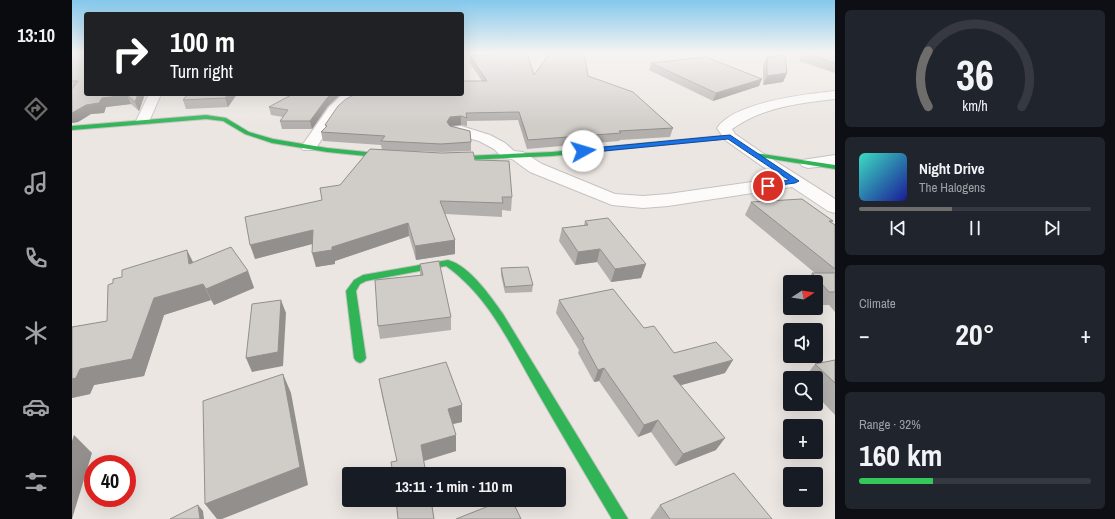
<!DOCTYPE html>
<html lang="en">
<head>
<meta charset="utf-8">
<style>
  :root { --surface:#171b24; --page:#20242c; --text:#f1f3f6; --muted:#9ea1a6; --line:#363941; --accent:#6f6d6b }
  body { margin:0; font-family:"Archivo Narrow",sans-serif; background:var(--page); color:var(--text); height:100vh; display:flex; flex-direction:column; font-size:15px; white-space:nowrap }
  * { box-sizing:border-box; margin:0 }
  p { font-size:13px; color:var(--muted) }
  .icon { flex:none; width:22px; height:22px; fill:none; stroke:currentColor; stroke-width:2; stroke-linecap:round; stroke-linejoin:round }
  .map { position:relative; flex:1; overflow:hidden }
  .panel { display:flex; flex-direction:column; gap:10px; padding:10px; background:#0d0f14; width:280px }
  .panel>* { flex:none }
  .banner { position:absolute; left:12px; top:12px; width:380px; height:84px; border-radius:4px; box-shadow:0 4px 16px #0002; background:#202124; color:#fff; overflow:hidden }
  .needle { width:26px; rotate:78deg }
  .tools { position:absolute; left:711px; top:275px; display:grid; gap:8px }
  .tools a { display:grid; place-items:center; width:40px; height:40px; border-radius:4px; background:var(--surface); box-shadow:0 4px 16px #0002; font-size:20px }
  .speed { position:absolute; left:12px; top:455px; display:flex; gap:8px; font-size:20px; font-weight:700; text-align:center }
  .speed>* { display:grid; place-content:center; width:52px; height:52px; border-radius:50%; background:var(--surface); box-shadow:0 4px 16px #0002; line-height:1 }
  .speed .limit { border:6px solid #d22; background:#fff; color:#111 }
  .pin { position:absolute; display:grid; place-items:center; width:34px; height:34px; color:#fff; margin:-17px; border:2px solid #fff; border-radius:50%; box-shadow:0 1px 4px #0007 }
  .me { position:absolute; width:44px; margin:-22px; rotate:84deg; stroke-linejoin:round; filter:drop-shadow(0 0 3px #0008) }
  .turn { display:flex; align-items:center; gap:14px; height:84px; padding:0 20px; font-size:18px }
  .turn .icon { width:52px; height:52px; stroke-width:2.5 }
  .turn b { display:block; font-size:28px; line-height:34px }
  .big { font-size:30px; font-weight:700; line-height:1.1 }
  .panel .widget { flex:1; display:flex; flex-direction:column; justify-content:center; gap:6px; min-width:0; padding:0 14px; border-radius:6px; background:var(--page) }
  .panel .dial { align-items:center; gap:0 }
  .dial svg { height:104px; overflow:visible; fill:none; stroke:var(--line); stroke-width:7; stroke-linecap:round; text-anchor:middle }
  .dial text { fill:var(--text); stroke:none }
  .song { display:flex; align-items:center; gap:12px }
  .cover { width:48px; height:48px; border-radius:6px; background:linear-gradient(135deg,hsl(170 70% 55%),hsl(240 70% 35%)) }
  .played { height:4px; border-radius:2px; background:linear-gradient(90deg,var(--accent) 40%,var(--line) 40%) }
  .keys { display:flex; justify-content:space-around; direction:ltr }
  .heat { display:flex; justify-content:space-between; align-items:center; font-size:22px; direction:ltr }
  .charge { height:6px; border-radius:3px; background:linear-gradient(90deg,#34c759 32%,var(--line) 0) }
  .trip { position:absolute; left:270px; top:467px; width:224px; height:40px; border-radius:4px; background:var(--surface); box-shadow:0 4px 16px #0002; font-weight:700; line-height:40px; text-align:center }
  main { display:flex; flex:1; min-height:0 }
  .dock { display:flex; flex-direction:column; width:72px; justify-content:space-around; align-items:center; background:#090b0e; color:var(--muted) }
  .dock .icon { width:28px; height:28px }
  .dock .current { color:var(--accent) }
  .dock b { font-size:18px; color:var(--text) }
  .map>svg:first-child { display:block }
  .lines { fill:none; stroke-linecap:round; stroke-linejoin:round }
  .street-casing { stroke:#c4c3c3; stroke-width:2 }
  .fast-casing { stroke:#c4c3c3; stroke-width:2 }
  .street { fill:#fcfbfa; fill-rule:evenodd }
  .fast { fill:#30b455; fill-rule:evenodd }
  .wall { fill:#b3afac }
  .shaded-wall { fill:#928f8c }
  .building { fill:#d0ccc8; stroke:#928f8c }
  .route { fill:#1a73e8; stroke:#114b97 }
</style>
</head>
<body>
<main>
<nav class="dock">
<b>13:10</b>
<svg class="icon current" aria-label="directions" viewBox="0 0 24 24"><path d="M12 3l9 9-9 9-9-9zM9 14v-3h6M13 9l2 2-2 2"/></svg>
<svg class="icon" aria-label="music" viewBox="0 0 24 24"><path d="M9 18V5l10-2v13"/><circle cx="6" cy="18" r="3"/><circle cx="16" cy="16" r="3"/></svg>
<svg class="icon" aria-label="phone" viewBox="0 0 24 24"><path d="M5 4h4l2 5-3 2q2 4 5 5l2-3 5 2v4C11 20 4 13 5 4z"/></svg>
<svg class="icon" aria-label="climate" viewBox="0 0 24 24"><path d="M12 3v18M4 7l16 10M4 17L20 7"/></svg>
<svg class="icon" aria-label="car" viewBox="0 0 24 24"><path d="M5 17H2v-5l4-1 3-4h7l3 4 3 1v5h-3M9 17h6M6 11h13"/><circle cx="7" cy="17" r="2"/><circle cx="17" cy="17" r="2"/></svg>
<svg class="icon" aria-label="filters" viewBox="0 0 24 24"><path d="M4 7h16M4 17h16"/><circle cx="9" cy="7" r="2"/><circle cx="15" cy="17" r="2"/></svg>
</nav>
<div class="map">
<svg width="763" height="519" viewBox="0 0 763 519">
  <rect width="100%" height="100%" fill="#ebe6e1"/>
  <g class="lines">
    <defs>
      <g id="street">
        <path d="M763,91v8c-36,4 -72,8 -103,30l3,5 26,18 74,47v14l-7,-2 -36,-24 -124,19 -25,2 -31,-3 -82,-33 -18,-13 -9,-1 -9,-9 -15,-8 -29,-8 -2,-3 2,-3 11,-1 29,9 15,8 9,8 9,1 19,12 73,30 28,2 25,-2 111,-16 -54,-38 -8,-12c17,-26 89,-34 118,-37z"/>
        <path d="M77,94h12l-13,30h-10l-2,-3z"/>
        <path d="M271,94h15l-20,19 -23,37h-12l-2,-3 28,-40z"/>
        <path d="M763,155v10l-27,3 -6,-2 -2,-3 2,-3z"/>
      </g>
      <g id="fast">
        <path d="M134,115l20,3 23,14 24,7 54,9 69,7 3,2 -3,2 -69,-7 -55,-9 -27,-9 -22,-13 -17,-2 -134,11v-4z"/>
        <path d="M658,135l3,2 -1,1 -180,18 -108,5 -3,-2 3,-2 108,-5z"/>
        <path d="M683,153l80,12v4l-82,-13v-2z"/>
        <path d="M376,260c22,6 43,37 55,54l125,205h-16c-25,-42 -50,-84 -74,-126 -26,-45 -48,-96 -92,-127l-80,15 -6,3 -4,7 10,67 -2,3 -4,2 -4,-2 -2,-3 -8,-67 8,-11 9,-5z"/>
      </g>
    </defs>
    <use href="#street" class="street-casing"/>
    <use href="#fast" class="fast-casing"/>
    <use href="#street" class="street"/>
    <use href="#fast" class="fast"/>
  </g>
  <g class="wall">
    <path d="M0,53l14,41h59l-6,17 -8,-7 -25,3 -2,6 -13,1 -13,8 -6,1z"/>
    <path d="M429,53h26l7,22 54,1 85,52 -3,9 -50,3 -1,1 -92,8 -9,-29 -51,1v5l-6,-1 -11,1 21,16v9l-30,1 -59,-2 -1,-5 -58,-4 -2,-9 5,-5 -1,-2 157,-44 -12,-18v-7l31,-2z"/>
    <path d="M730,53h33v20l-36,-12z"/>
    <path d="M695,57l20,16 -4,9 -20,3v-20z"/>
    <path d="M579,63l108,23 -46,15 -64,-31z"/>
    <path d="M165,94l-9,13 -42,2 -3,-9z"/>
    <path d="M221,94h48l-13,12 -16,23h-30l-2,-8 3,-4 -12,-2 -2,-8z"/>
    <path d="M403,160l37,37 -1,14 -9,-1v7l-57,-3 10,26v14l-39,6 -7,-24 -74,25v3l-19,3 -4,-23 -57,15 85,-74z"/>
    <path d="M679,202l82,19 -2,2 4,2v87l-6,-7h-10l-3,-4v-19h-10l6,-9h3l-70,-58z"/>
    <path d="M513,221l61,43 -5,14 -30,4 -14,-20 -22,3 -16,-24 3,-13 22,-3z"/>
    <path d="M121,262l55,9 6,17 -40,17 -3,-5 -47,15 -20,61 -50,9 -4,9 -18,4v-71l35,-6z"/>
    <path d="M348,264l31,53v13l-71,9 -2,-13 42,-51z"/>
    <path d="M429,268l32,17 -1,7 -27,1 -4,-18z"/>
    <path d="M487,300l85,28 30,25 51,20 -44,12 35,65 -41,16 -24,-34 -13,5 -39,-56 -5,1 -16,-29 1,-3 -23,-37z"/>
    <path d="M763,360v55l-19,-20v-17h-12l11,-14z"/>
    <path d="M307,379l83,26v17l-9,2 3,11v16l-32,10h-27l-15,-65z"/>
    <path d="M588,505l112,14h-122z"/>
  </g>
  <g class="shaded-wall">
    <path d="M715,73l-4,9 -20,3 4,-9z"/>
    <path d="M690,79l-3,7 -46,15 3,-8z"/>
    <path d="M66,94h7l-6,17 -4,-9z"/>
    <path d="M156,94h9l-9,13 -3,-9z"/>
    <path d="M259,94h10l-13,12 -16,23 -2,-8 17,-23z"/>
    <path d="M55,95l4,9 -25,3 -2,6 -13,1 -13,8 -6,1v-10l14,-8 16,-7z"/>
    <path d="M389,116v9l-11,1 -3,5v-9l3,-5z"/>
    <path d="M336,223l1,13 -74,25v3l-19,3 -4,-14 20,-6z"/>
    <path d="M241,230l3,13 -61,16 -5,-14z"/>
    <path d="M383,240v14l-39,6 -1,-14z"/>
    <path d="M528,249l-3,13 -22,3 3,-13z"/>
    <path d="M115,250l8,16 -6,-2z"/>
    <path d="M574,264l-5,14 -30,4 4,-13z"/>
    <path d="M176,271l6,17 -40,17 -8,-16z"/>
    <path d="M131,284l8,16 -47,15 -20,61 -50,9 -4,9 -18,4v-19l8,-10 74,-71z"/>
    <path d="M209,300l5,13 -3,53 -31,6 -6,-14z"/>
    <path d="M661,360l-8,13 -58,16 6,-13z"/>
    <path d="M532,368l-5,13 -5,1 4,-12z"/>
    <path d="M211,374l8,19 17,92 -86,34h-5l-12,-15z"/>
    <path d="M390,405v17l-14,3v-16z"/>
    <path d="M586,420l-7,12 -13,5 6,-12z"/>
    <path d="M2,435l18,18 -20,66v-78z"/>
    <path d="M384,435v16l-33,10 -2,-16z"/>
    <path d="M653,438l-9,12 -41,16 8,-12z"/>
    <path d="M126,505l5,6 1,8h-4z"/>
  </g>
  <g class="building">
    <path d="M0,53h14v41h52l-3,8 -8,-7 -25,3 -3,5 -13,2 -14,8v-24l6,-8h-6z"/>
    <path d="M430,53h25l7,22 16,-22h34l4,23 45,16 40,36 -54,3 2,2 -93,7 -9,-28 -53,1 1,5 -6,-2 -11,1 -3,5 3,4 20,5 1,11 -30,2 -60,-3 4,-5 -64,-4 6,-6 -2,-1 13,-19 8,-7 10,-5h106v-13h25l-17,-25 33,-2z"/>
    <path d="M734,53h29v10z"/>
    <path d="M713,55l2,18 -20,3v-19z"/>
    <path d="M634,57l56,22 -46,14 -65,-30z"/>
    <path d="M116,94h40l-3,4 -42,2z"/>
    <path d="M221,94h38l-4,4 -17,23h-30l8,-11 -19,-3z"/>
    <path d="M298,149l71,4 32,-1 2,8 34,1 3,36h-10l1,6 -63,-2 15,39 -40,6 -7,-23 -76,24v3l-20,3 1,-23 -63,15 -5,-28 77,-17 -2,-12 20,-3z"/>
    <path d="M730,199l31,22h-4l6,4v44l-84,-67z"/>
    <path d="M536,218l38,46 -31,5 -15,-20 -22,3 -16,-24 26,-3 -3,-4z"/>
    <path d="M159,247l17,24 -42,18 -3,-5 -49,14 -22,61 -52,10 -4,9 -4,1v-52l35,-6 1,-36 5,-2v-4l9,-2v-7l65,-20 2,14z"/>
    <path d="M367,261l12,56 -73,9 -3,-46 48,-5 -3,-11z"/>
    <path d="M456,267l5,18 -28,2 -4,-19z"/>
    <path d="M740,273h23v19h-6z"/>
    <path d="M541,289l31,39 10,-2 20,27 42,-11 17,18 -60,16 52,62 -42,16 -25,-34 -14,5 -40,-57 -6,2 -16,-30 2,-1 -25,-39z"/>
    <path d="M209,300l-3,52 -32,6 6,-54z"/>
    <path d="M763,360v23l-20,-19z"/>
    <path d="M374,362l16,43 -14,4 8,26 -35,10 5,29h-33l-2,-12 6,-1 -18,-82z"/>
    <path d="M211,374l17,93 -95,37 -2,-103z"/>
    <path d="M662,473l38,46h-102l-10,-14z"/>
    <path d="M324,500h35l3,19h-36z"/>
    <path d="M432,500h8l9,19h-65z"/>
    <path d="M126,505l2,14h-30z"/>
  </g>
  <linearGradient id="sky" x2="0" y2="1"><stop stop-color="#84c8ec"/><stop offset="0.42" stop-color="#f6f4f2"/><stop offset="1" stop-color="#f6f4f2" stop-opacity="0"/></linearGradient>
  <rect width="763" height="126" fill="url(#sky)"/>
  <path class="route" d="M658,135l69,46 -4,2 -29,4v-3l23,-4 -61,-41 -145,14 -4,-2 4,-2z"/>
</svg>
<div class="tools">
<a><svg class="needle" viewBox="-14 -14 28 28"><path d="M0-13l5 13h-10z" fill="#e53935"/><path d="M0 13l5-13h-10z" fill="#9ea1a6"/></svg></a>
<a><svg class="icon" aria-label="sound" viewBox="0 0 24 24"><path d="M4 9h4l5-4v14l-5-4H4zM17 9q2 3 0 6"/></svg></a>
<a><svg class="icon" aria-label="search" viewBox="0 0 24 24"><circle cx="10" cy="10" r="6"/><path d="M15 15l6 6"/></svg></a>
<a>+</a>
<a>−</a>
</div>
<div class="speed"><div class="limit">40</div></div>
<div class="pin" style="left:696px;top:186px;background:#d93025"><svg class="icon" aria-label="arrive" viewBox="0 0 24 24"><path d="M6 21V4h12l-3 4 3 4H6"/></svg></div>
<svg class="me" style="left:511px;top:151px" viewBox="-20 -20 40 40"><circle r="19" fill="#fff"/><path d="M0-13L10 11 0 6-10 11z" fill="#1a73e8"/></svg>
<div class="trip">13:11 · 1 min · 110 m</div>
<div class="banner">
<div class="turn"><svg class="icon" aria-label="right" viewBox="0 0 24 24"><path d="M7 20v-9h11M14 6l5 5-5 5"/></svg><div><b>100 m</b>Turn right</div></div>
</div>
</div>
<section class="panel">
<div class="widget dial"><svg viewBox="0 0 100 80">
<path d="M14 69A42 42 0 1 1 86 69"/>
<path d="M14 69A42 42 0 0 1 14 26" stroke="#6f6d6b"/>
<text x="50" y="56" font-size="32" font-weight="700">36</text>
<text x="50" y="72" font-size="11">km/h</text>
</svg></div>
<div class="widget">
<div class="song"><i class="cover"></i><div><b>Night Drive</b><p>The Halogens</p></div></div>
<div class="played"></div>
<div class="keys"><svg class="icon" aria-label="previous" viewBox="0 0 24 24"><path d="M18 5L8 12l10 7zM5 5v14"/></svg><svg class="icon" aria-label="pause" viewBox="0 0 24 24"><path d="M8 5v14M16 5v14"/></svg><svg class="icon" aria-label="next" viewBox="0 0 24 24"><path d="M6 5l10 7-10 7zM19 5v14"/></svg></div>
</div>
<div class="widget"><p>Climate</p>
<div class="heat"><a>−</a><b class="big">20°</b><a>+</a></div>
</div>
<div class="widget"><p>Range · 32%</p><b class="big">160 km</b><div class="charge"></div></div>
</section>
</main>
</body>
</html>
